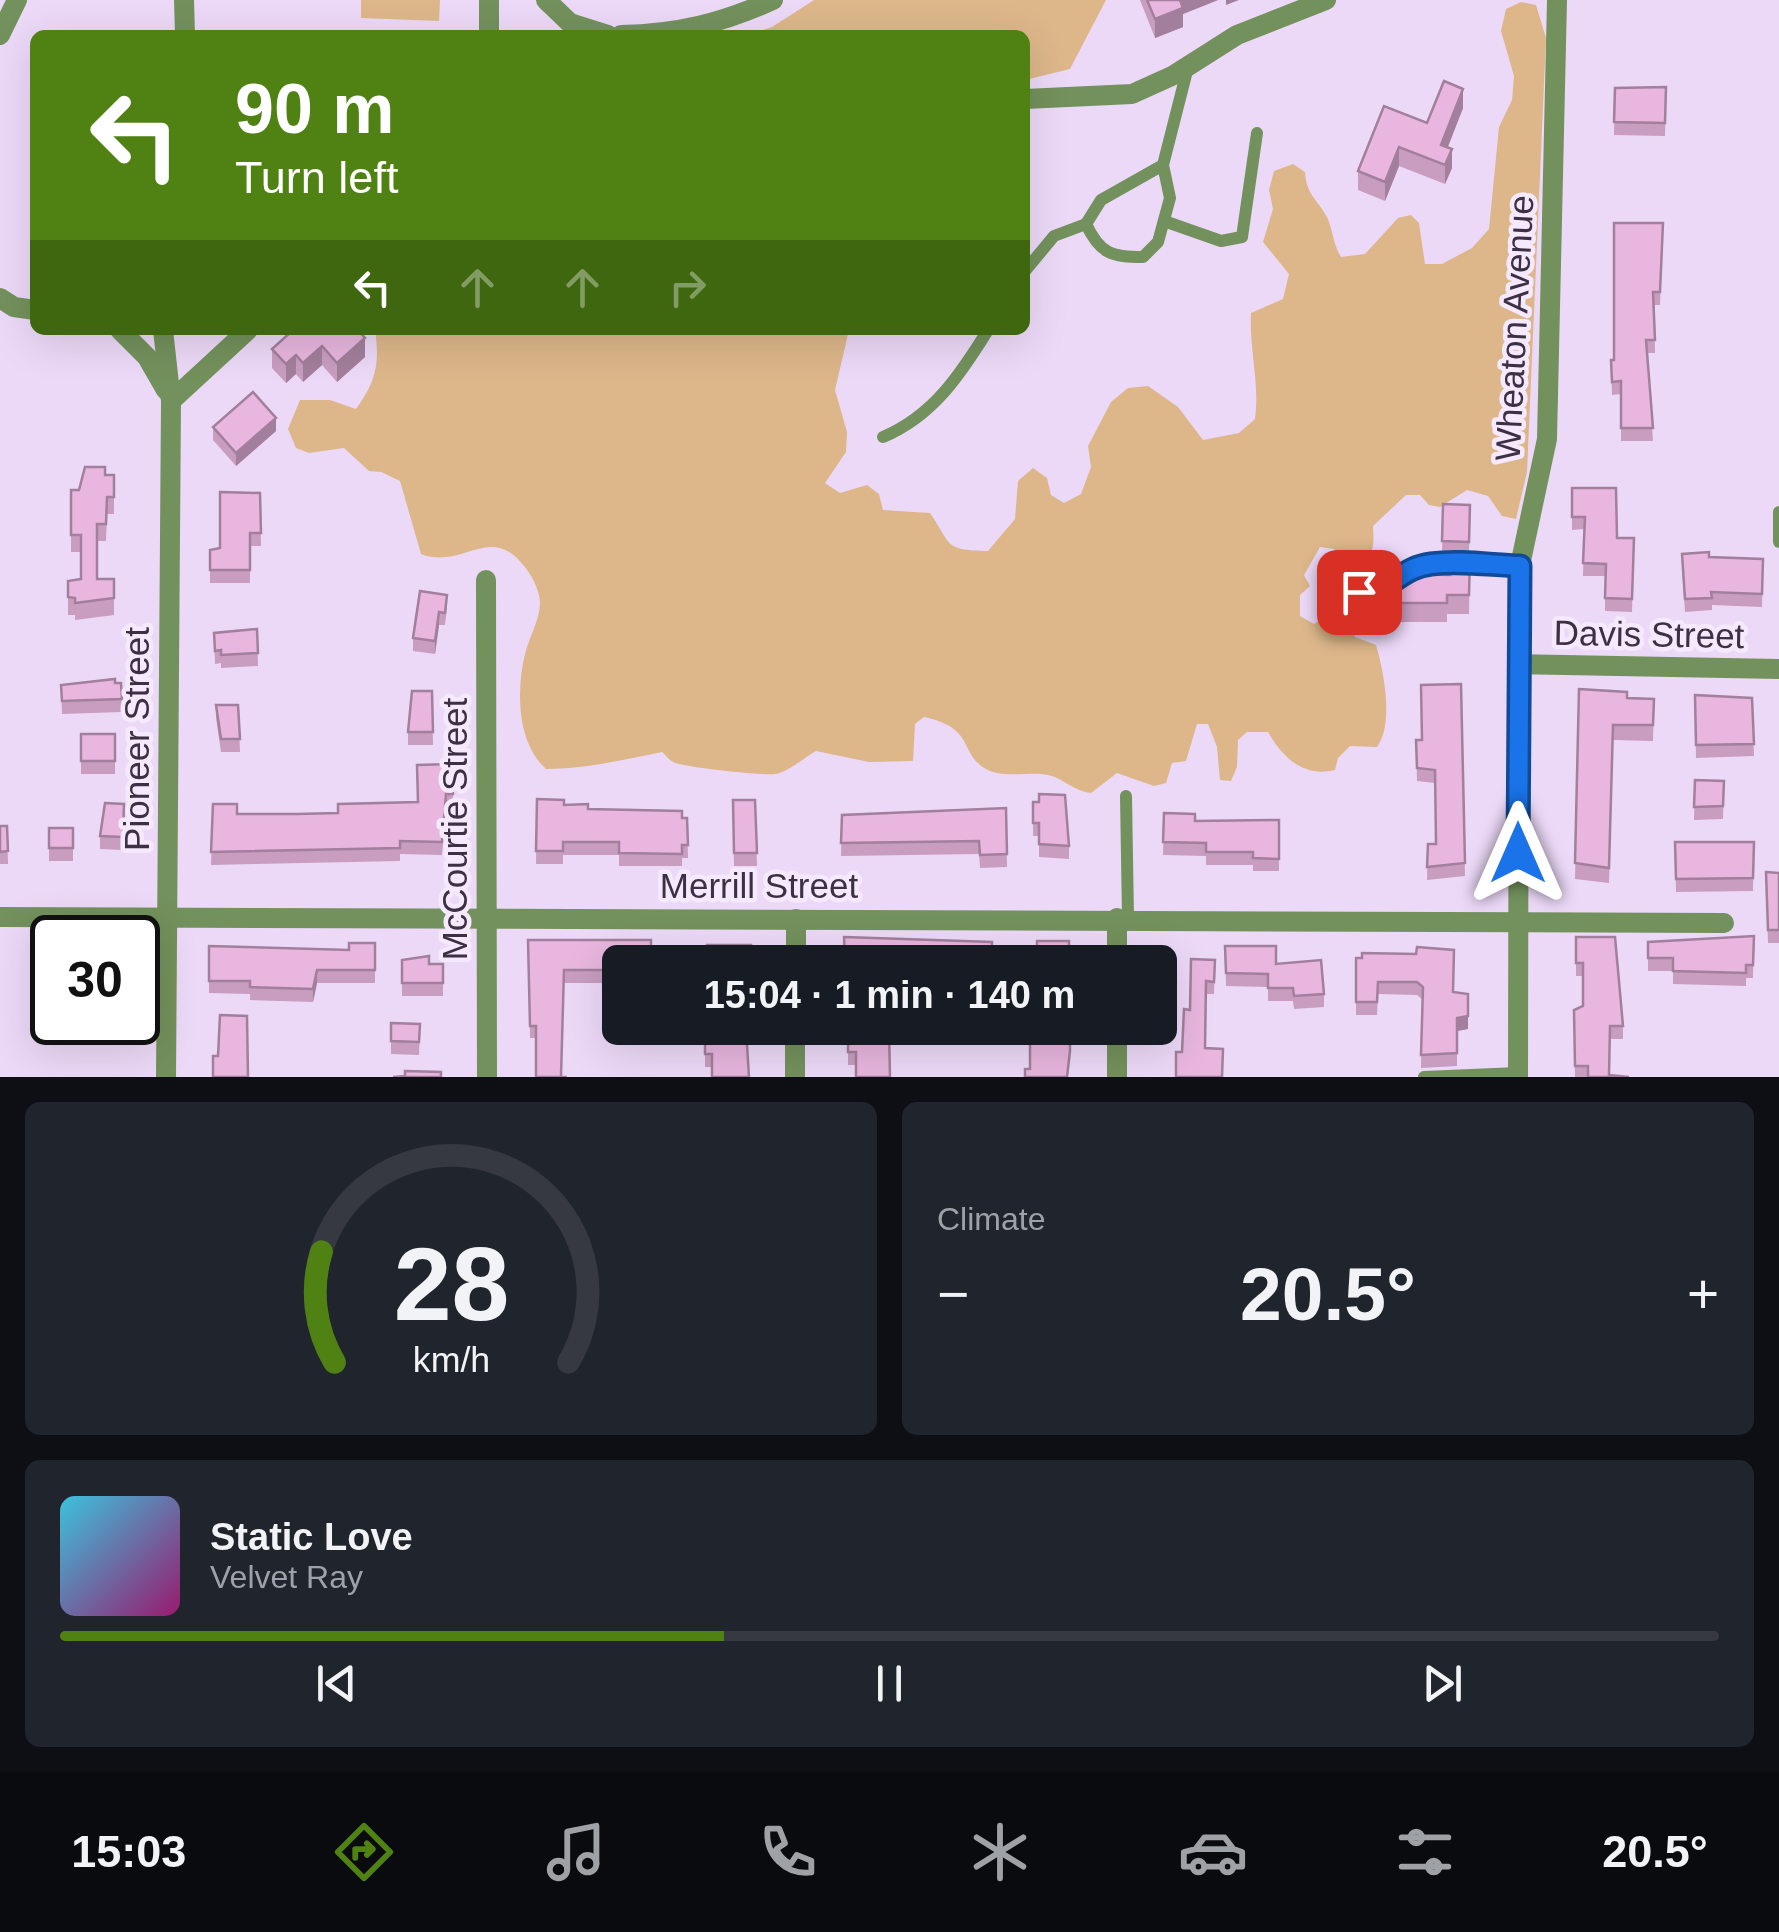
<!DOCTYPE html>
<html lang="en">
<head>
<meta charset="utf-8">
<style>
  :root { --surface:#171b24; --page:#20242c; --text:#f1f3f6; --muted:#9ea1a6; --line:#363941; --accent:#4f8113 }
  body { margin:0; font-family:Helvetica,sans-serif; background:var(--page); color:var(--text); height:100vh; display:flex; flex-direction:column; font-size:38px; white-space:nowrap }
  * { box-sizing:border-box; margin:0 }
  p { font-size:32px; color:var(--muted) }
  .icon { flex:none; width:55px; height:55px; fill:none; stroke:currentColor; stroke-width:2; stroke-linecap:round; stroke-linejoin:round }
  .map { position:relative; height:1077px; overflow:hidden }
  .panel { display:flex; flex-direction:column; gap:25px; padding:25px; background:#0d0f14; flex:1 }
  .panel>* { flex:none }
  .banner { position:absolute; left:30px; top:30px; width:1000px; height:305px; border-radius:15px; box-shadow:0 10px 40px #0002; background:#4f8113; color:#fff; overflow:hidden }
  .speed { position:absolute; left:30px; top:915px; display:flex; gap:20px; font-size:50px; font-weight:700; text-align:center }
  .speed>* { display:grid; place-content:center; width:130px; height:130px; border-radius:50%; background:var(--surface); box-shadow:0 10px 40px #0002; line-height:1 }
  .speed .limit { border:5px solid #111; border-radius:15px; background:#fff; color:#111 }
  .pin { position:absolute; display:grid; place-items:center; width:85px; height:85px; color:#fff; margin:-42px; border-radius:20px; box-shadow:0 5px 15px #0006 }
  .me { position:absolute; width:110px; margin:-55px; rotate:0deg; stroke-linejoin:round; filter:drop-shadow(0 0 8px #0008) }
  .turn { display:flex; align-items:center; gap:35px; height:210px; padding:0 40px; font-size:45px }
  .turn .icon { width:130px; height:130px; stroke-width:2.5 }
  .turn b { display:block; font-size:70px; line-height:85px }
  .lanes { display:flex; align-items:center; height:95px; padding:0 40px; background:#0003; justify-content:center; gap:50px; direction:ltr }
  .lanes .off { opacity:.35 }
  .big { font-size:75px; font-weight:600; line-height:1.1 }
  .panel .card { flex:1; display:flex; flex-direction:column; justify-content:center; gap:15px; min-width:0; padding:0 35px; border-radius:15px; background:var(--page) }
  .panel .dial { align-items:center; gap:0 }
  .dial svg { height:260px; overflow:visible; fill:none; stroke:var(--line); stroke-width:7; stroke-linecap:round; text-anchor:middle }
  .dial text { fill:var(--text); stroke:none }
  .song { display:flex; align-items:center; gap:30px }
  .cover { width:120px; height:120px; border-radius:15px; background:linear-gradient(135deg,hsl(190 70% 55%),hsl(320 70% 35%)) }
  .played { height:10px; border-radius:5px; background:linear-gradient(90deg,var(--accent) 40%,var(--line) 40%) }
  .keys { display:flex; justify-content:space-around; direction:ltr }
  .heat { display:flex; justify-content:space-between; align-items:center; font-size:55px; direction:ltr }
  .panel .tiles { flex:1; display:grid; gap:25px; grid-template-columns:1fr 1fr }
  .card:last-child { grid-column:span 2 }
  .trip { position:absolute; left:602px; top:945px; width:575px; height:100px; border-radius:15px; background:var(--surface); box-shadow:0 10px 40px #0002; font-weight:600; line-height:100px; text-align:center }
  .menu { display:flex; height:160px; justify-content:space-around; align-items:center; background:#090b0e; color:var(--muted) }
  .menu .icon { width:70px; height:70px }
  .menu .active { color:var(--accent) }
  .menu b { font-size:45px; color:var(--text) }
  .map>svg:first-child { display:block }
  .green { fill:#ddb78a }
  .lines { fill:none; stroke-linecap:round; stroke-linejoin:round }
  .service { stroke:#73915c; stroke-width:12 }
  .minor { stroke:#73915c; stroke-width:20 }
  .wall { fill:#c89dc0 }
  .shaded-wall { fill:#a27f9c }
  .building { fill:#e8b6df; stroke:#a27f9c; stroke-width:2.5 }
  .route-casing { stroke:#114b97; stroke-width:25 }
  .route { stroke:#1a73e8; stroke-width:18 }
  .labels { text-anchor:middle; dominant-baseline:central; stroke-width:9; stroke-linejoin:round; paint-order:stroke }
  .street-label { font-size:35px; fill:#3d3045; stroke:#f5e9fe }
</style>
</head>
<body>
<div class="map">
<svg width="1779" height="1077" viewBox="0 0 1779 1077">
  <rect width="100%" height="100%" fill="#ecd9f8"/>
  <g class="green">
    <path d="M361,0h79l-1,21 -78,-3z"/>
    <path d="M814,0h292l-36,69 -45,11v-45h-278l25,-8z"/>
    <path d="M1521,2l15,3 10,33 -19,434 -11,47 -14,-3 -14,-20 -21,-6 -27,17 -11,-2 -9,-10h-14l-33,31c1,20 2,29 -16,39l-15,-5 -8,-11 -14,-2 -16,28 6,11 -10,9v21l14,8 20,-13 14,11 7,15 21,8c8,27 18,79 1,102l-27,-1 -12,12 -3,12c-31,8 -53,-13 -67,-38h-21l-9,8 -1,27 -6,14 -11,-1 -3,-33 -9,-23h-11l-11,37 -14,2 -6,20 -12,3 -37,-13 -26,20c-18,-2 -28,-15 -43,-18 -19,-4 -45,4 -62,-6 -27,-15 -10,-41 -62,-52l-9,7 -2,37 -44,1 -53,-11c-12,7 -28,21 -41,23 -11,2 -93,-7 -102,-12 -4,-2 -7,-7 -11,-10 -39,8 -77,17 -116,17 -29,-26 -30,-78 -21,-115 4,-16 15,-35 15,-51 0,-17 -16,-42 -31,-51 -27,-17 -53,16 -88,2l-21,-73 -19,-9 -12,-1 -25,-23 -35,5 -13,-5 -8,-19 12,-29h30l26,9c20,-28 24,-45 19,-79h474l-14,60 12,42 -1,20 -21,31 15,10 27,-8 12,9 4,16 47,3c22,32 13,37 58,38l27,-32 3,-38 15,-13 14,10 4,17 13,8 17,-9 10,-27 -3,-21 23,-44 17,-14 20,-2 30,21 25,33 36,-7 16,-14c5,-35 -6,-70 -4,-106l32,-14 6,-25 -26,-32 10,-33 -4,-19 5,-19 19,-7 12,8c1,22 12,27 22,45 6,13 6,27 14,40l24,-3 33,-36 13,-3 8,8 6,41h17l30,-16 17,-19 10,-102 13,-27 2,-24 -13,-45 5,-22z"/>
  </g>
  <g class="lines">
    <g class="service">
      <path d="M1163,165l-62,35 -15,24c14,30 26,33 57,33l15,-15 12,-44 -7,-33 25,-98"/>
      <path d="M1164,221l57,20 21,-4 15,-104"/>
      <path d="M1025,271l29,-35 32,-12"/>
      <path d="M883,437c50,-21 77,-62 105,-107"/>
      <path d="M1779,512v30"/>
      <path d="M1337,593l44,-1 21,-18 27,-10 91,2"/>
      <path d="M1126,796l2,122"/>
      <path d="M1424,1077l94,-4"/>
    </g>
    <g class="minor">
      <path d="M184,0l1,35"/>
      <path d="M489,0v35"/>
      <path d="M546,0l24,23 38,12"/>
      <path d="M0,35l17,-35"/>
      <path d="M621,35c57,-1 101,-12 152,-35"/>
      <path d="M1025,99l107,-5 42,-19 63,-40 89,-35"/>
      <path d="M0,298l14,9 21,3"/>
      <path d="M120,330l27,27 19,33"/>
      <path d="M163,330l8,71 -5,676"/>
      <path d="M171,401l77,-71"/>
      <path d="M486,580l1,497"/>
      <path d="M1517,664l262,5"/>
      <path d="M0,917l1724,6"/>
      <path d="M1117,918v44"/>
      <path d="M796,962v-43"/>
      <path d="M1117,1028v49"/>
      <path d="M795,1077v-49"/>
      <path d="M1518,1077l1,-507 28,-131 10,-439"/>
    </g>
  </g>
  <g class="wall">
    <path d="M1140,0h78l-35,14v13l-28,11z"/>
    <path d="M1666,87l-1,49 -51,-1 1,-47z"/>
    <path d="M1463,108l-15,39 4,21 -7,16 -46,-18 -14,35 -27,-11v-19l69,-48z"/>
    <path d="M1663,223l-3,82h-6l1,48h-8l6,88h-32v-47l-9,1 -1,-35h3z"/>
    <path d="M293,330l72,27 -28,25 -15,-17 -19,17 -7,-8 -10,9 -14,-15v-19z"/>
    <path d="M213,427l63,4 -40,35 -23,-26z"/>
    <path d="M105,475h9v39h-7l-1,27h-9v38h17v36l-39,5v-5h-7v-34l13,-2v-27h-10v-62h8z"/>
    <path d="M1572,488l45,50h17l-2,74 -27,-1v-35h-22l1,-47 -12,1z"/>
    <path d="M260,493l1,53h-11v37h-40v-33l10,-2z"/>
    <path d="M1443,504l27,1 -1,50 -27,-1z"/>
    <path d="M1470,556l-1,58h-22v8h-55v-19l58,-28z"/>
    <path d="M1709,557l54,2 -1,48 -50,-2v5l-27,2 -3,-46z"/>
    <path d="M420,591l27,17 -2,17h-6l-4,29 -22,-3v-13z"/>
    <path d="M257,629l1,37 -37,2v-5l-6,1 -1,-31z"/>
    <path d="M121,683l1,29 -60,2 -1,-29z"/>
    <path d="M1461,684l4,192 -38,4 1,-36h8l-1,-61 -18,-2 -1,-41h6z"/>
    <path d="M1579,689l48,9 27,1 -1,42 -40,-1 -4,143 -34,-4z"/>
    <path d="M432,691l1,54h-25v-13z"/>
    <path d="M1695,695l57,3 2,58 -58,2z"/>
    <path d="M216,705h22l2,47h-19l-5,-34z"/>
    <rect x="81" y="734" width="34" height="40"/>
    <path d="M452,764l1,43h-7l-4,48 -42,-1v7l-189,4 2,-61 24,10h60l41,-1 80,-11z"/>
    <path d="M1695,780l29,1 -1,38 -29,1z"/>
    <path d="M537,799l51,10 99,9 1,40h-6v8h-63v-11h-56v9h-27z"/>
    <path d="M733,800h22l2,66h-23z"/>
    <path d="M1033,802l36,44v13l-30,-2v-21h-6z"/>
    <path d="M124,804l-1,46 -23,-1v-13z"/>
    <path d="M1006,808l1,59 -27,1 -1,-14 -138,2 1,-41z"/>
    <path d="M1164,813l31,8 84,-1v51h-26v-6h-47v-9l-43,-1z"/>
    <path d="M0,826h7l1,38h-8z"/>
    <rect x="49" y="828" width="24" height="33"/>
    <path d="M1675,842h79l-1,49 -77,1z"/>
    <path d="M1766,872l13,1v70h-11z"/>
    <path d="M1754,936l-1,42h-7v8l-73,-2v-13h-25v-29z"/>
    <path d="M1576,937l47,89v13h-13l-1,36 20,2h-54l-1,-67 9,-4v-30h-7z"/>
    <path d="M528,940l92,22v21h-56l-28,94v-39h-6z"/>
    <path d="M375,943v40h-58l-4,19 -63,-2v-6l-41,-1v-47l140,4z"/>
    <path d="M1225,946l51,18 48,30v13l-30,2 -1,-8h-25v-14l-42,-1z"/>
    <path d="M1356,958l97,34 15,2v35l-11,2v35l-36,2 1,-69 -5,-4 -39,-1 -1,21h-21z"/>
    <path d="M402,960l27,4h14v32h-41z"/>
    <path d="M1215,960l-1,34h-8l-24,58 8,-42z"/>
    <path d="M391,1023l29,1 -1,31 -28,-1z"/>
    <path d="M889,1028l-33,37h-8v-35z"/>
    <path d="M705,1030l14,1 -7,36h-7z"/>
  </g>
  <g class="shaded-wall">
    <path d="M1178,0h40l-35,14v13l-28,11v-19z"/>
    <path d="M1226,0h13l-13,5z"/>
    <path d="M1463,89v19l-22,56v-19z"/>
    <path d="M1399,147v19l-14,35v-19z"/>
    <path d="M1452,149v19l-7,16v-19z"/>
    <path d="M365,338v19l-28,25v-19z"/>
    <path d="M322,346v19l-19,17v-19z"/>
    <path d="M296,355v19l-10,9v-19z"/>
    <path d="M276,418v13l-40,35v-13z"/>
    <path d="M439,612v13l-4,29v-13z"/>
    <path d="M317,970v13l-4,19v-13z"/>
    <path d="M1468,1016v13l-11,2v-13z"/>
  </g>
  <g class="building">
    <path d="M1147,0h33l3,8 -28,11z"/>
    <path d="M1444,81l19,8 -22,56 11,4 -7,16 -46,-18 -14,35 -27,-11 26,-65 43,17z"/>
    <path d="M1666,87l-1,36 -51,-1 1,-34z"/>
    <path d="M1614,223h49l-3,69h-7l2,48h-9l7,88h-32v-47l-9,1 -1,-22h3z"/>
    <path d="M293,330h65l7,8 -28,25 -15,-17 -19,17 -7,-8 -10,9 -14,-15z"/>
    <path d="M253,392l23,26 -40,35 -23,-26z"/>
    <path d="M85,467h20v8h9v22h-7l-1,27h-9v55h17v19l-39,5v-5l-7,-1v-16l13,-2v-44h-10v-45h8z"/>
    <path d="M1572,488h44l1,50h17l-2,61 -27,-1 1,-34 -23,-1 2,-46h-13z"/>
    <path d="M220,492l40,1 1,40h-11v37h-40v-20l10,-2z"/>
    <path d="M1443,504l27,1 -1,37 -27,-1z"/>
    <path d="M1709,552v5l54,2 -1,35 -51,-2 1,6 -27,1 -3,-45z"/>
    <path d="M1451,555l19,1 -1,39h-22v8h-55l3,-29 55,1z"/>
    <path d="M420,591l27,4 -2,18 -6,-1 -4,29 -22,-3z"/>
    <path d="M257,629l1,24 -37,2v-5l-6,1 -1,-18z"/>
    <path d="M115,679v4h6l1,16 -60,2 -1,-16z"/>
    <path d="M1461,684l4,179 -38,4 1,-23h8l-1,-74 -18,-2 -1,-28h6l-1,-55z"/>
    <path d="M1579,689l48,3v6l27,1 -1,26h-40l-4,143 -34,-5z"/>
    <path d="M412,691h20l1,41h-25z"/>
    <path d="M1695,695l57,3 2,46 -58,1z"/>
    <path d="M216,705h22l2,34h-19z"/>
    <rect x="81" y="734" width="34" height="27"/>
    <path d="M452,764l1,30h-7l-4,48 -42,-1v7l-189,4 2,-48h24v10h60l41,-1v-9l80,-2 -1,-37z"/>
    <path d="M1695,780l29,1 -1,25 -29,1z"/>
    <path d="M1039,794l26,1 4,51 -30,-2v-21h-6v-21h6z"/>
    <path d="M537,799l27,1v5l24,-1v5l94,2v7h5l1,27h-6v9l-63,-1v-11h-56v9h-27z"/>
    <path d="M733,800h22l2,53h-23z"/>
    <path d="M105,803l19,1 -1,33 -23,-1z"/>
    <path d="M1006,808l1,46 -27,1 -1,-14 -138,2 1,-28z"/>
    <path d="M1164,813l31,1v7l84,-1v39l-26,-1v-6h-47v-9l-43,-1z"/>
    <path d="M0,826h7l1,25 -8,1z"/>
    <rect x="49" y="828" width="24" height="20"/>
    <path d="M1675,842h79l-1,36 -77,1z"/>
    <path d="M1766,872l13,1v57h-11z"/>
    <path d="M1754,936l-1,29h-7v8l-73,-2v-13h-25v-16z"/>
    <path d="M844,937l148,5v20h-147z"/>
    <path d="M1576,937h39l8,89h-13l-1,49 20,2h-41v-11h-13l-1,-56 9,-4v-43h-7z"/>
    <path d="M528,940h123v22h-31v8h-56l-3,107h6h-31v-51h-6z"/>
    <path d="M1037,941h32v21h-39h7z"/>
    <path d="M349,943h26v27h-58l-4,19 -63,-2v-6h-41v-35l140,4z"/>
    <rect x="707" y="945" width="44" height="17"/>
    <path d="M1225,946h51v18l45,-4 3,34 -30,2 -1,-8h-25v-14l-42,-1z"/>
    <path d="M1417,947l37,3 -1,42 15,2v22l-11,2v35l-36,2 2,-68 -6,-5h-39l-1,20h-21v-44h6v-5l54,1z"/>
    <path d="M429,956v8h14v19h-41v-23z"/>
    <path d="M1191,959l24,1 -1,22 -8,-1 -1,67 18,1 -1,28h-46v-25h6l2,-43 6,1z"/>
    <path d="M220,1015l27,1 1,61h-35v-21h5z"/>
    <path d="M391,1023l29,1 -1,18 -28,-1z"/>
    <path d="M719,1028h27l3,49h-37v-23h-7v-24l14,1z"/>
    <path d="M855,1028h34l1,49h-34v-25h-8v-22h7z"/>
    <path d="M1030,1028h40v23l-3,26h-42v-8h5z"/>
    <path d="M405,1071l36,1v5h-48l12,-1z"/>
  </g>
  <g class="lines">
    <defs>
      <path id="route" d="M1359,592c34,-1 40,-24 72,-28 28,-4 60,1 89,2l-2,287"/>
    </defs>
    <use href="#route" class="route-casing"/>
    <use href="#route" class="route"/>
  </g>
  <g class="labels">
    <g class="street-label">
      <text transform="translate(1514 328) rotate(-87)">Wheaton Avenue</text>
      <text transform="translate(1649 634) rotate(1)">Davis Street</text>
      <text transform="translate(136 739) rotate(-90)">Pioneer Street</text>
      <text transform="translate(454 829) rotate(-90)">McCourtie Street</text>
      <text x="759" y="885">Merrill Street</text>
    </g>
  </g>
</svg>
<div class="speed"><div class="limit">30</div></div>
<div class="pin" style="left:1359px;top:592px;background:#d93025"><svg class="icon" aria-label="arrive" viewBox="0 0 24 24"><path d="M6 21V4h12l-3 4 3 4H6"/></svg></div>
<svg class="me" style="left:1518px;top:853px" viewBox="-20 -20 40 40"><path d="M0-17L14 15 0 8-14 15z" fill="#1a73e8" stroke="#fff" stroke-width="4"/></svg>
<div class="trip">15:04 · 1 min · 140 m</div>
<div class="banner">
<div class="turn"><svg class="icon" aria-label="left" viewBox="0 0 24 24"><path d="M17 20v-9H6M10 6l-5 5 5 5"/></svg><div><b>90 m</b>Turn left</div></div>
<div class="lanes"><svg class="icon" aria-label="left" viewBox="0 0 24 24"><path d="M17 20v-9H6M10 6l-5 5 5 5"/></svg><svg class="icon off" aria-label="ahead" viewBox="0 0 24 24"><path d="M12 20V5M6 11l6-6 6 6"/></svg><svg class="icon off" aria-label="ahead" viewBox="0 0 24 24"><path d="M12 20V5M6 11l6-6 6 6"/></svg><svg class="icon off" aria-label="right" viewBox="0 0 24 24"><path d="M7 20v-9h11M14 6l5 5-5 5"/></svg></div>
</div>
</div>
<section class="panel">
<div class="tiles">
<div class="card dial"><svg viewBox="0 0 100 80">
<path d="M14 69A42 42 0 1 1 86 69"/>
<path d="M14 69A42 42 0 0 1 10 35" stroke="#4f8113"/>
<text x="50" y="56" font-size="32" font-weight="700">28</text>
<text x="50" y="72" font-size="11">km/h</text>
</svg></div>
<div class="card"><p>Climate</p>
<div class="heat"><a>−</a><b class="big">20.5°</b><a>+</a></div>
</div>
<div class="card">
<div class="song"><i class="cover"></i><div><b>Static Love</b><p>Velvet Ray</p></div></div>
<div class="played"></div>
<div class="keys"><svg class="icon" aria-label="previous" viewBox="0 0 24 24"><path d="M18 5L8 12l10 7zM5 5v14"/></svg><svg class="icon" aria-label="pause" viewBox="0 0 24 24"><path d="M8 5v14M16 5v14"/></svg><svg class="icon" aria-label="next" viewBox="0 0 24 24"><path d="M6 5l10 7-10 7zM19 5v14"/></svg></div>
</div>
</div>
</section>
<nav class="menu">
<b>15:03</b>
<svg class="icon active" aria-label="directions" viewBox="0 0 24 24"><path d="M12 3l9 9-9 9-9-9zM9 14v-3h6M13 9l2 2-2 2"/></svg>
<svg class="icon" aria-label="music" viewBox="0 0 24 24"><path d="M9 18V5l10-2v13"/><circle cx="6" cy="18" r="3"/><circle cx="16" cy="16" r="3"/></svg>
<svg class="icon" aria-label="phone" viewBox="0 0 24 24"><path d="M5 4h4l2 5-3 2q2 4 5 5l2-3 5 2v4C11 20 4 13 5 4z"/></svg>
<svg class="icon" aria-label="climate" viewBox="0 0 24 24"><path d="M12 3v18M4 7l16 10M4 17L20 7"/></svg>
<svg class="icon" aria-label="car" viewBox="0 0 24 24"><path d="M5 17H2v-5l4-1 3-4h7l3 4 3 1v5h-3M9 17h6M6 11h13"/><circle cx="7" cy="17" r="2"/><circle cx="17" cy="17" r="2"/></svg>
<svg class="icon" aria-label="filters" viewBox="0 0 24 24"><path d="M4 7h16M4 17h16"/><circle cx="9" cy="7" r="2"/><circle cx="15" cy="17" r="2"/></svg>
<b>20.5°</b>
</nav>
</body>
</html>
